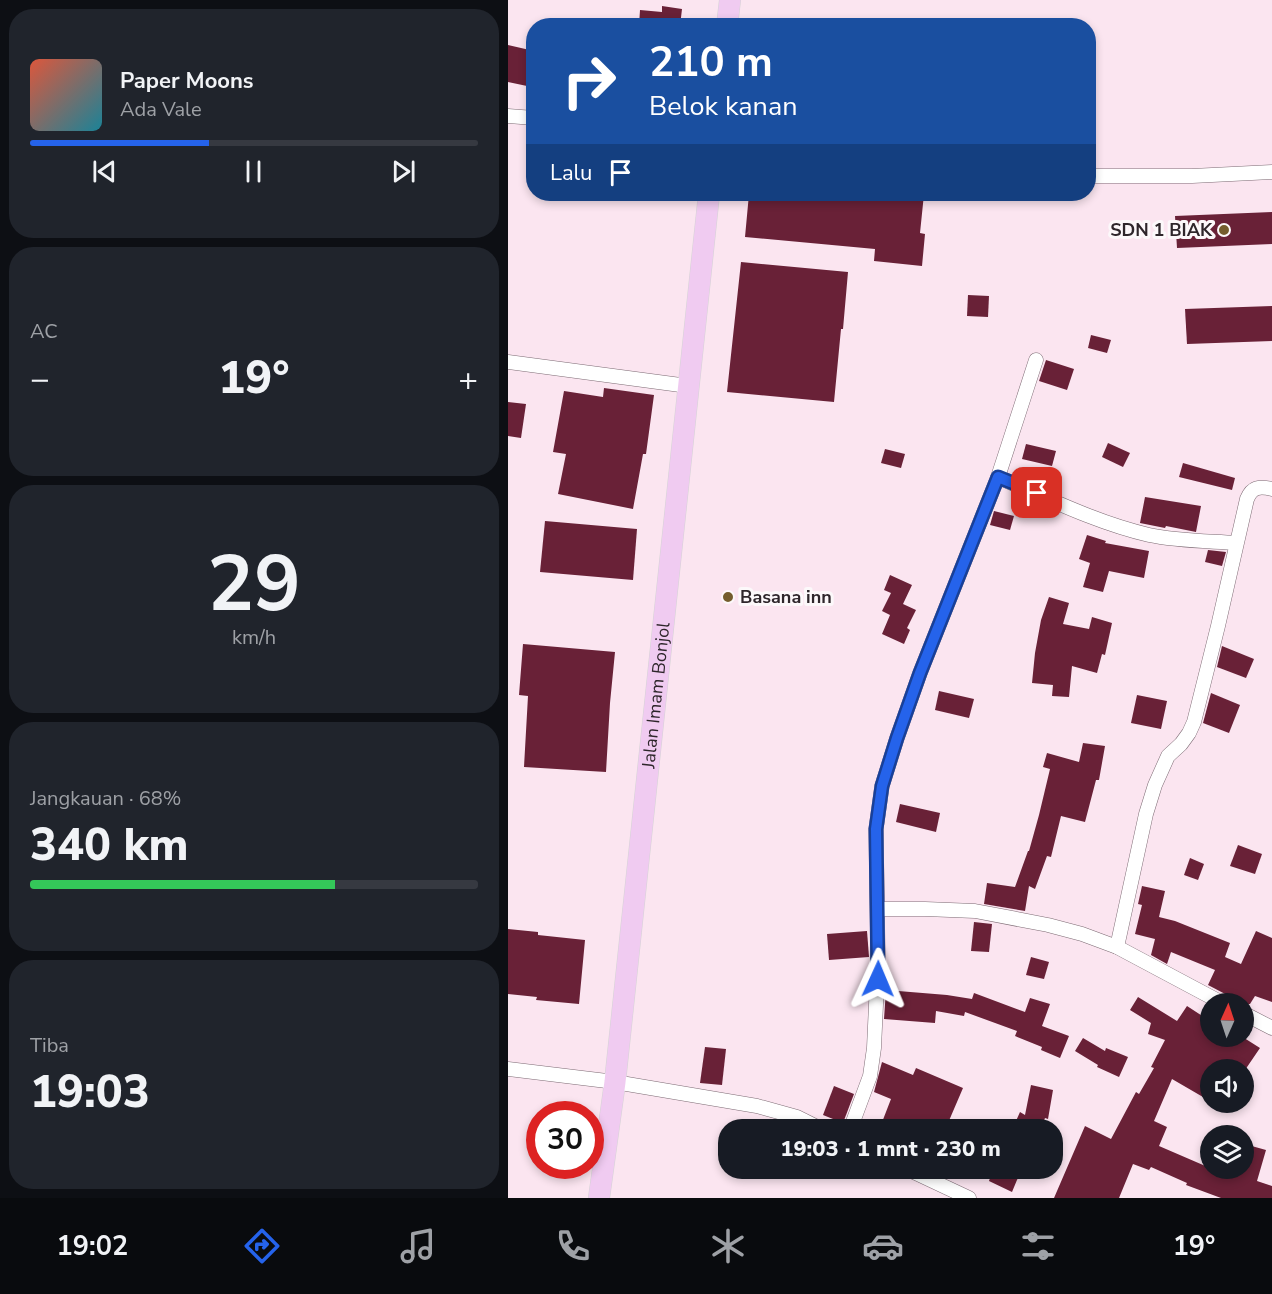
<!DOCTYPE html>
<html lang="id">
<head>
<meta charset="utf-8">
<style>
  :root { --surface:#171b24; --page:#20242c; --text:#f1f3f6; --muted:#9ea1a6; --line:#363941; --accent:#2563eb }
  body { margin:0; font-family:"Nunito Sans",sans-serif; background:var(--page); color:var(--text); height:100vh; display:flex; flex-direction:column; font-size:22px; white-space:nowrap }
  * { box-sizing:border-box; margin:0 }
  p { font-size:20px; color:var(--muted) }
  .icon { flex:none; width:33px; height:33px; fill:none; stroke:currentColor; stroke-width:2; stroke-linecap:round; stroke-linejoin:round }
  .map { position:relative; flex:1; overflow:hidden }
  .details { display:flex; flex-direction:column; gap:9px; padding:9px; background:#0d0f14; width:508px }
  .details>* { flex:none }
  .guide { position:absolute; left:18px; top:18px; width:570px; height:183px; border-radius:24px; box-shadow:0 3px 9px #0003; background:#1a4fa0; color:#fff; overflow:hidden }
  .needle { width:39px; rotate:3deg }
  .fabs { position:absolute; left:692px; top:993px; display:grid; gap:12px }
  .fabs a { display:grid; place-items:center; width:54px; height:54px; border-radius:50%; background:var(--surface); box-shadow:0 3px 9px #0003; font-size:30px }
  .speed { position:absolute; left:18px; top:1101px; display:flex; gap:12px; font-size:30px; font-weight:700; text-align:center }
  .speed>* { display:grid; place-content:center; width:78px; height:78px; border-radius:50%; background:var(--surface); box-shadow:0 3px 9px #0003; line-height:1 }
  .speed .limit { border:9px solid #d22; background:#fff; color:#111 }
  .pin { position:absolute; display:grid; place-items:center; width:51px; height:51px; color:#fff; margin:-26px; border-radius:12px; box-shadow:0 3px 9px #0006 }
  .me { position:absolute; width:66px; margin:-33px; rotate:1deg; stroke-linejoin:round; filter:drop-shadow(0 0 4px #0008) }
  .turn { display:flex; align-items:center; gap:21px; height:126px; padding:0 24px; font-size:27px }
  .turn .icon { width:78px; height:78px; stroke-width:2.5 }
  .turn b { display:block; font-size:42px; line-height:51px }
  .then { display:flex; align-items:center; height:57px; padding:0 24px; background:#0003; gap:12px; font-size:22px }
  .big { font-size:45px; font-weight:800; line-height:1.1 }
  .details .card { flex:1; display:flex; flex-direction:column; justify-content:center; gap:9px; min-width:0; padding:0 21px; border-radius:24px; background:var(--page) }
  .details .dial { align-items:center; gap:0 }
  .dial b { font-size:78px; line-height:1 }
  .song { display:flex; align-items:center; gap:18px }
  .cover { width:72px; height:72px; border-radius:9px; background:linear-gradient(135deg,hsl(10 70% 55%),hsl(190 70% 35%)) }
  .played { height:6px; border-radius:3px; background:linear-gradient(90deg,var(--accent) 40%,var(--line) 40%) }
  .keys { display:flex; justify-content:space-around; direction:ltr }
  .heat { display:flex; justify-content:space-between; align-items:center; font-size:33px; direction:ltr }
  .charge { height:9px; border-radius:4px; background:linear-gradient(90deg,#34c759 68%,var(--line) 0) }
  .trip { position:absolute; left:210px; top:1119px; width:345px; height:60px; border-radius:24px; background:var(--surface); box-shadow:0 3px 9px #0003; font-weight:800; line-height:60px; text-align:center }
  .dock { display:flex; height:96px; justify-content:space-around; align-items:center; background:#090b0e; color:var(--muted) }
  .dock .icon { width:42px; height:42px }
  .dock .selected { color:var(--accent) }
  .dock b { font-size:27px; color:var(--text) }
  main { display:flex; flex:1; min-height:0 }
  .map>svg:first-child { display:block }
  .building { fill:#692137 }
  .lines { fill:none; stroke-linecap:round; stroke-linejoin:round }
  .street-casing { stroke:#7d6b74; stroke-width:15 }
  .primary-casing { stroke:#d5d4d5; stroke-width:22 }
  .street { stroke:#fff; stroke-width:14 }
  .primary { stroke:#f0cbf1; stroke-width:21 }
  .route-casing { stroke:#184099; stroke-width:15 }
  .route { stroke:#2563eb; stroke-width:10 }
  .poi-dot { fill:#745d2d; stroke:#fcf8fa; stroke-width:2 }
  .labels { text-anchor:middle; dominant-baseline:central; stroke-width:6; stroke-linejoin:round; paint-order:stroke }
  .poi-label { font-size:18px; font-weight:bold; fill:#2e262b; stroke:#fcf8fa; text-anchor:end }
  .street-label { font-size:18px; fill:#2e262b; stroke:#fcf8fa }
</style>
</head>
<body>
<main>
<section class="details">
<div class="card">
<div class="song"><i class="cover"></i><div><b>Paper Moons</b><p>Ada Vale</p></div></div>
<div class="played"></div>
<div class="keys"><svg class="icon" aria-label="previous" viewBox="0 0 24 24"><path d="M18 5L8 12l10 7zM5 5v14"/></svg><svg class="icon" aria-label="pause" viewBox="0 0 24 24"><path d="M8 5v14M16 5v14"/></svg><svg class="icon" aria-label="next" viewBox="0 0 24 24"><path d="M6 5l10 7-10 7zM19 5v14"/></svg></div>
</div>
<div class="card"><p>AC</p>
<div class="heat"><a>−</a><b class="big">19°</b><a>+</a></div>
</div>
<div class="card dial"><b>29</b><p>km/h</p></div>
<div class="card"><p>Jangkauan · 68%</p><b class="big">340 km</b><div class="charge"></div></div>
<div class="card"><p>Tiba</p><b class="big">19:03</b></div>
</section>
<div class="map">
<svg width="764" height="1198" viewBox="0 0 764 1198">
  <rect width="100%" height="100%" fill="#fbe5f0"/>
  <g class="building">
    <path d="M154,6l20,3 -2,17h-41l1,-16 22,2z"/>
    <path d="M0,45l26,6v9l-7,26 -19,-4z"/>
    <path d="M241,194h175l-4,39 5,1 -3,32 -48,-5 1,-12 -130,-12z"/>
    <path d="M764,212v32l-95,4 -2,-32z"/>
    <path d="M233,262l107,10 -5,57h-2l-7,73 -107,-10z"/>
    <path d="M460,295l21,1 -1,21 -21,-1z"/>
    <path d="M764,306v35l-85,3 -2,-35z"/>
    <path d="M583,335l20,5 -4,13 -19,-5z"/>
    <path d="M538,360l28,9 -7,21 -28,-9z"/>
    <path d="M96,388l50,7 -8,59h-3l-10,55 -75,-15 8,-40 -13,-2 11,-61 39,6z"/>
    <path d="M0,402l18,2 -5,34 -13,-2z"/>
    <path d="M600,443l22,10 -7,14 -21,-10z"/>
    <path d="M518,444l30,7 -4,15 -30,-7z"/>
    <path d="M377,449l20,5 -4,14 -20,-5z"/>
    <path d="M675,463l52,15 -3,12 -53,-13z"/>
    <path d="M637,497l56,9 -5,26 -30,-6 -1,2 -25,-5z"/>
    <path d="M486,511l20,5 -4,14 -20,-5z"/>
    <path d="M37,521l92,8 -4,51 -93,-8z"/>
    <path d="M579,535l19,6 -1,2 44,8 -5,27 -35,-7 -6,21 -20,-5 7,-24 -11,-4z"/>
    <path d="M700,550l18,2 -4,14 -17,-4z"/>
    <path d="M382,575l22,10 -9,19 13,6 -9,18 3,2 -6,14 -22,-10 8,-19 -8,-4 9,-18 -7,-3z"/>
    <path d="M541,597l20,6 -6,21 26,5 3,-12 20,6 -7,32 -3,-1 -5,19 -25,-7 -3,31 -17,-1 1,-11 -21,-2 3,-30 6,-33z"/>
    <path d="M15,644l92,8 -5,51 -4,69 -82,-5 4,-71 -9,-1z"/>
    <path d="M714,646l32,13 -8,19 -29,-11z"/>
    <path d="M431,691l35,8 -5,19 -34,-8z"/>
    <path d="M703,693l29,12 -11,28 -26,-10z"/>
    <path d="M629,695l30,6 -6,28 -30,-6z"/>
    <path d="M575,743l22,3 -6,34h-3l-11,42 -24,-6 -10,41 -4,-1 -12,33 -6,-3 -4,25 -41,-7 3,-21 28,4 13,-36h1l10,-36 11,-46 -7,-2 4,-14 32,9z"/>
    <path d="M392,804l40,9 -4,19 -40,-10z"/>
    <path d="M730,845l24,9 -7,20 -25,-8z"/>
    <path d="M682,858l14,6 -6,16 -14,-5z"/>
    <path d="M634,886l23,5 -6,26 16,4 55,22 -5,14 16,7 15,-33 16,7v64l-17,-6 -5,8h-17l-4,-8 -21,-11 7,-15 -44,-18 -4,12 -16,-9 4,-16 -20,-5 7,-29 -4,-1z"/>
    <path d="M466,922l18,2 -3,28 -18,-1z"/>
    <path d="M0,929l30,3v3l47,5 -6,64 -43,-4 1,-3 -29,-3z"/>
    <path d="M359,931l2,26 -40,3 -2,-26z"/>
    <path d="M523,957l18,5 -5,17 -18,-4z"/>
    <path d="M378,990l61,5 25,4 2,-6 51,19 5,-14 20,6 -8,22 27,10 -9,22 -19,-8 1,-3 -27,-11 2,-5 -52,-19 -1,4 -28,-5 -1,12 -51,-4z"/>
    <path d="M630,997l39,24 10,-15 23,15v15h31l19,12 -15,22h-35v14l-7,13 -31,-18 -18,42 13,6 -8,19 51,22h33v-7l5,-16 18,5 -9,31 15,5v12h-51l-35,-13 1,-2 -36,-16 -2,3 -16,-6 -14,34h-65l31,-72 26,13 25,-47 3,2 15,-26 -3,-1 14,-27 -17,-6 3,-11 -21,-13z"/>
    <path d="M575,1038l22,13 1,-3 22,9 -9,20 -22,-10 1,-2 -23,-14z"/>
    <path d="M197,1047l21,2 -4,36 -22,-2z"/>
    <path d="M374,1062l31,13 3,-7 47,20 -18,42h-66l12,-31 -17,-7z"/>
    <path d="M523,1085l22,5 -5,29 -3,-1 -2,5 14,7h-45l8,-18 5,3z"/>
    <path d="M326,1086l20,8 -11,29 -20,-8z"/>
    <path d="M460,1168h54l-10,24 -23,-11 1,-3z"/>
  </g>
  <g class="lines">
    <defs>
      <g id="street">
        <path d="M0,116l26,2"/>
        <path d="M580,176h104l80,-4"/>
        <path d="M0,362l180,24"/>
        <path d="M490,477c49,21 99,46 151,58 28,6 58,6 87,8"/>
        <path d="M370,909h47l50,2 73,14 34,9 35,13 107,57"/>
        <path d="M609,947l29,-133 9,-29 13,-29 13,-12 8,-11 5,-11 24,-96 29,-127c5,-12 12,-13 25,-10"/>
        <path d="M735,1013l29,15"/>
        <path d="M0,1069l107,13 142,24 40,11 26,13"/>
        <path d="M342,1130l20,-54 4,-28 4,-87 -2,-132 6,-43 15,-48 23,-65 78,-196 38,-117"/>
        <path d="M397,1168l64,30"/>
      </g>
      <g id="primary">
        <path d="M219,26l3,-26"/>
        <path id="s1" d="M91,1198l16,-116 94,-888"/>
      </g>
    </defs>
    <use href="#street" class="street-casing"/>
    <use href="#primary" class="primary-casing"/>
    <use href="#street" class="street"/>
    <use href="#primary" class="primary"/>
  </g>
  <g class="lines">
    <defs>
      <path id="route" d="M370,979l-2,-150 6,-43 15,-48 23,-65 78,-196 39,16"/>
    </defs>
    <use href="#route" class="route-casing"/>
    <use href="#route" class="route"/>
  </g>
  <g class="poi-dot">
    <circle cx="716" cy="230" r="6"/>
    <circle cx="220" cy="597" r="6"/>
  </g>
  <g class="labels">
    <g class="poi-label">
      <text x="704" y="230">SDN 1 BIAK</text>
      <text x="232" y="597" text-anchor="start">Basana inn</text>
    </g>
    <g class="street-label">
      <text stroke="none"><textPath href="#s1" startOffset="506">Jalan Imam Bonjol</textPath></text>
    </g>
  </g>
</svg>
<div class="fabs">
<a><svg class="needle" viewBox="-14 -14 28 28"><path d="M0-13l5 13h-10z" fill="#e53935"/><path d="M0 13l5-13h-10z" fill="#9ea1a6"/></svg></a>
<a><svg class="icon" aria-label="sound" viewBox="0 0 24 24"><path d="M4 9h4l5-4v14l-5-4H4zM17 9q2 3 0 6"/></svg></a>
<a><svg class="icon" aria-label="layers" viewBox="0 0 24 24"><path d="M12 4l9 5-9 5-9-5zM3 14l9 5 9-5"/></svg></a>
</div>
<div class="speed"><div class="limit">30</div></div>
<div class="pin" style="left:529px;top:493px;background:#d93025"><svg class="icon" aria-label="arrive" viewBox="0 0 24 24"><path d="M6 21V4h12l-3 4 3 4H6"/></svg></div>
<svg class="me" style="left:370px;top:979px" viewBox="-20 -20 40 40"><path d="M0-17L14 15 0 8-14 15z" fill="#2563eb" stroke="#fff" stroke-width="4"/></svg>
<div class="trip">19:03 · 1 mnt · 230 m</div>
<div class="guide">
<div class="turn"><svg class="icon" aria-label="right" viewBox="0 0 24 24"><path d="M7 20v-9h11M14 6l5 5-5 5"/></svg><div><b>210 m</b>Belok kanan</div></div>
<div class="then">Lalu<svg class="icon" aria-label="arrive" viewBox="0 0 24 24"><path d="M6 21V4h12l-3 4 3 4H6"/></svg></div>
</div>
</div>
</main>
<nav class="dock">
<b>19:02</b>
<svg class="icon selected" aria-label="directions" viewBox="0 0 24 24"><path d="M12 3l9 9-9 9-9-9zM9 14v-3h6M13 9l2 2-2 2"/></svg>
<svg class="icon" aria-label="music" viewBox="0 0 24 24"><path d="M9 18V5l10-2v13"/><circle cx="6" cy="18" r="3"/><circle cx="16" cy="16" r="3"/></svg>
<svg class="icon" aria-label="phone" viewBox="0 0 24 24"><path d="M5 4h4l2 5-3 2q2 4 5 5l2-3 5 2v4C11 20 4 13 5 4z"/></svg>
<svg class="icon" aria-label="climate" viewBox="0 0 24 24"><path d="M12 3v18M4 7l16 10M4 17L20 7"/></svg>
<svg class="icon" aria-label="car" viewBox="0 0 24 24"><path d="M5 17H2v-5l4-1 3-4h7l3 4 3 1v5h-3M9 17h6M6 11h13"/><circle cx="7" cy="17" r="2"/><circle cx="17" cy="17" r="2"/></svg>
<svg class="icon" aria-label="filters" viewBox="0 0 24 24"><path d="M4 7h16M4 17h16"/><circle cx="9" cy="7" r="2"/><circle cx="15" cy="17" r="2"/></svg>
<b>19°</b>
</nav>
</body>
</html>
